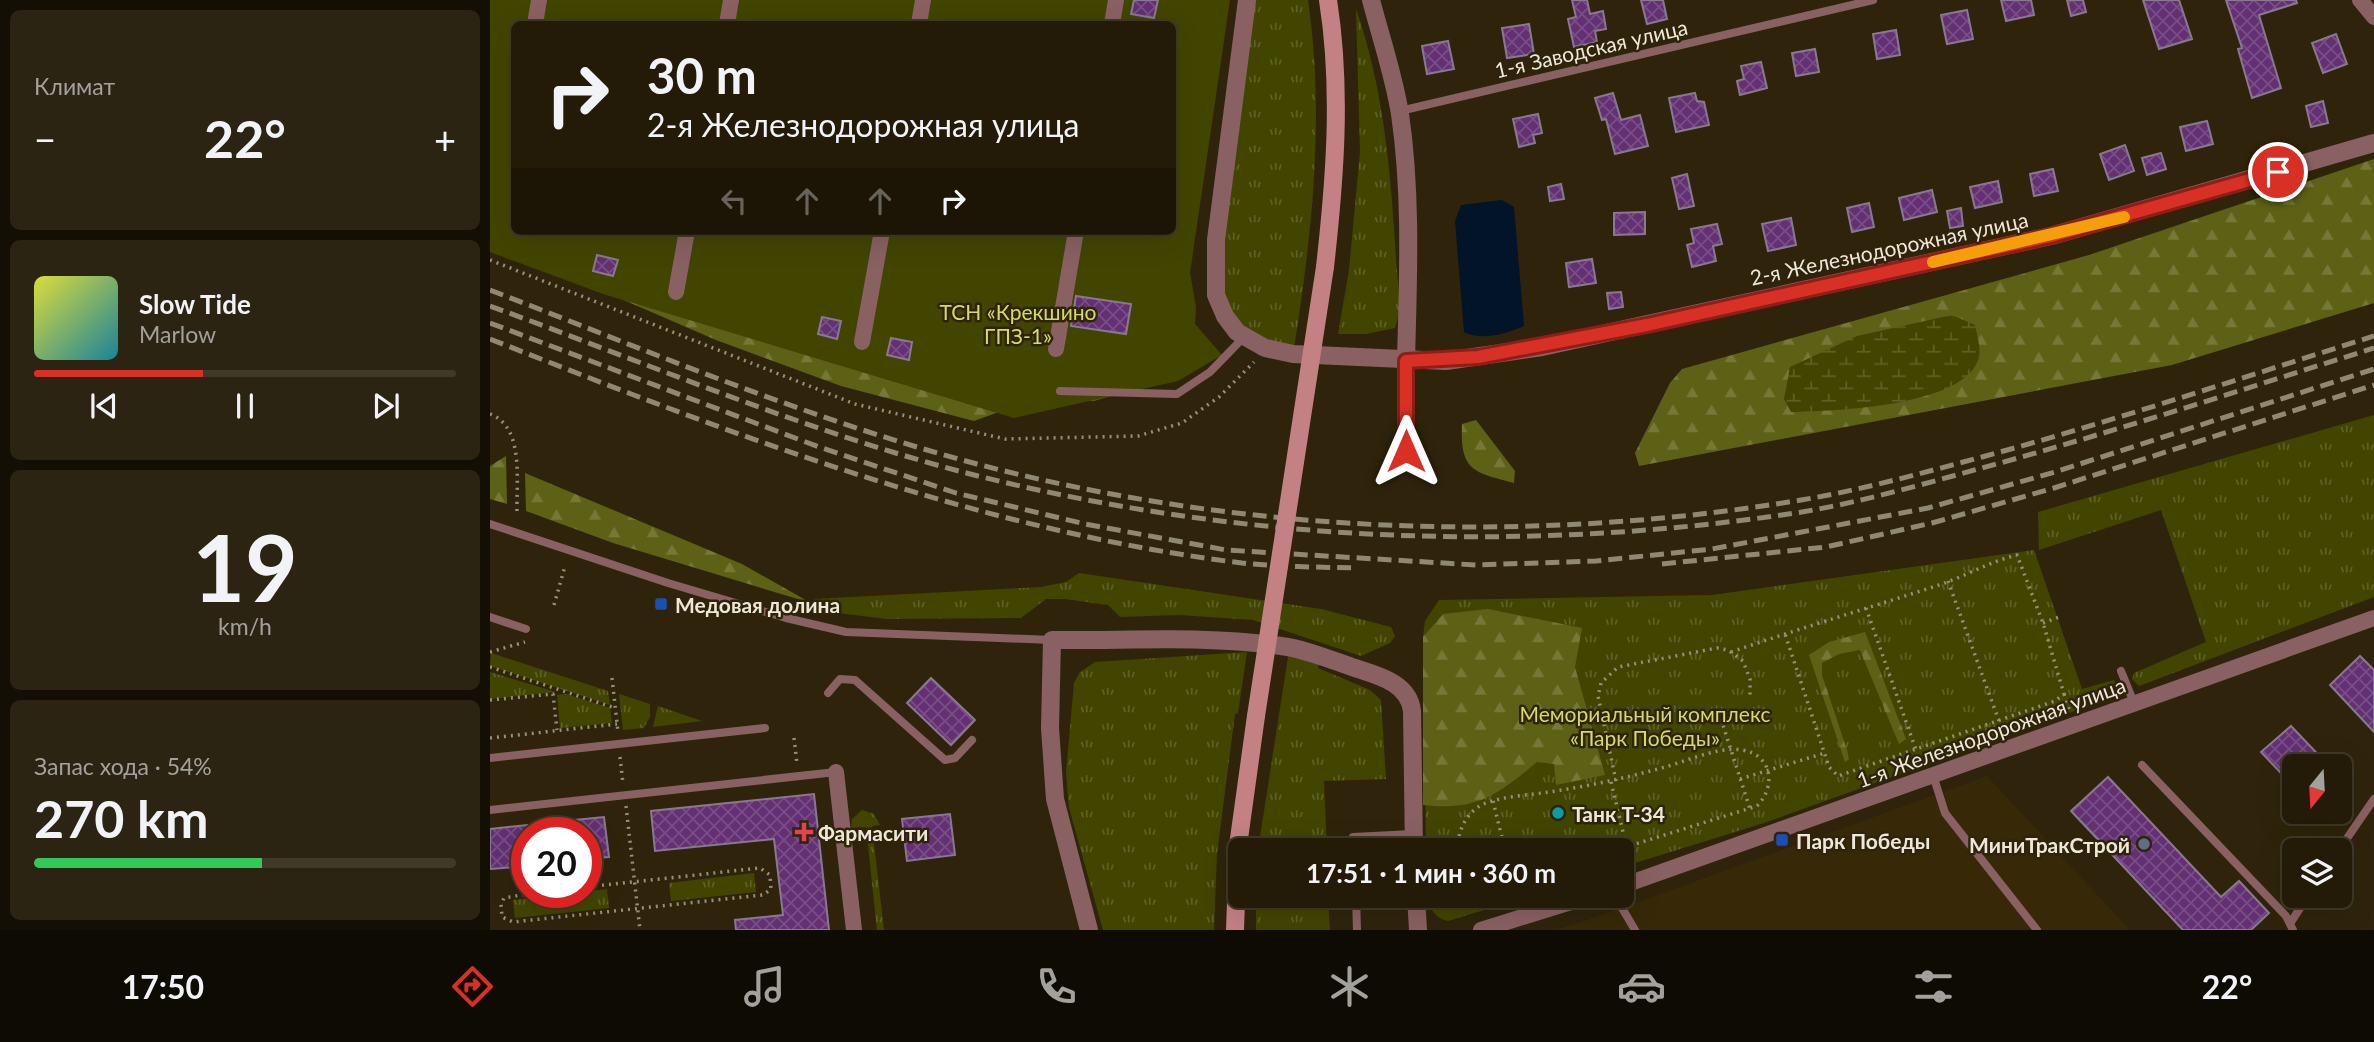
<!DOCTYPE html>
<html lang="ru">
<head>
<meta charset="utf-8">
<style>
  :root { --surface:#231b08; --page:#2b2412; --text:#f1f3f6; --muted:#a3a19c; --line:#403929; --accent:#d93025 }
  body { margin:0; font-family:Lato,sans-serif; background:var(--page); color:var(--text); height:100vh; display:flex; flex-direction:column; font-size:26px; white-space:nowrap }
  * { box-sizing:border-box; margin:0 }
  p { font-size:23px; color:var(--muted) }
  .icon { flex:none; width:38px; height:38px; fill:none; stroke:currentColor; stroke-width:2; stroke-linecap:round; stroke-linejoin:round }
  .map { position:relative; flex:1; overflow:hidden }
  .sheet { display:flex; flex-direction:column; gap:10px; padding:10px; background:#130f04; width:490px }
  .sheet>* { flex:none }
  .top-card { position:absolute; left:21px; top:21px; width:665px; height:214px; border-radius:10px; box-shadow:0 7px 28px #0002,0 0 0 2px var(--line); background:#231b08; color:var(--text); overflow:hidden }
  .needle { width:46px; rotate:198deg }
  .tools { position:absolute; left:1792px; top:754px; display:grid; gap:14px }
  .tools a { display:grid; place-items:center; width:70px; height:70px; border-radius:10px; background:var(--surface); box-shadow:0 7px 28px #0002,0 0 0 2px var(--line); font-size:35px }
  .speed { position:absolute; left:21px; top:817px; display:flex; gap:14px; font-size:35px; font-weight:700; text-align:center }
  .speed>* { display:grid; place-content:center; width:91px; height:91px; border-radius:50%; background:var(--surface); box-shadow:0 7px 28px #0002,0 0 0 2px var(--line); line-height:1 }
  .speed .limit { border:10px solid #d22; background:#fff; color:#111 }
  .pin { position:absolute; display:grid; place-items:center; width:60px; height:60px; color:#fff; margin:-30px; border:4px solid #fff; border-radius:50%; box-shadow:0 2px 7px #0007 }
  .me { position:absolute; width:77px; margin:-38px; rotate:0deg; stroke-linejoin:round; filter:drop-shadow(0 0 5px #0008) }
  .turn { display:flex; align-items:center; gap:24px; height:147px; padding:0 21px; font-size:32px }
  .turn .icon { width:91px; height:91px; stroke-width:2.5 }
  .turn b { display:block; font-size:49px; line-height:60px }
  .lanes { display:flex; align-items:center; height:66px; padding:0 21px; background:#0003; justify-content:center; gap:35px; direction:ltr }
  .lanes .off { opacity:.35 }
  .big { font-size:52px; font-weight:700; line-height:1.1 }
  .sheet .widget { flex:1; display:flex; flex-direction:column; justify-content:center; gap:10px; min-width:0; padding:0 24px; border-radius:10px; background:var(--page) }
  .sheet .dial { align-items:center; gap:0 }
  .dial b { font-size:91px; line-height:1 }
  .song { display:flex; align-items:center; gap:21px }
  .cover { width:84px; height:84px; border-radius:10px; background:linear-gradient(135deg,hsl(60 70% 55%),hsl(190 70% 35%)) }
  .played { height:7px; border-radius:4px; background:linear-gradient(90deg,var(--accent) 40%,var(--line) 40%) }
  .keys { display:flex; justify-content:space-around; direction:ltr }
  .heat { display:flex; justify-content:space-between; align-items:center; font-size:38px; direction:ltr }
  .charge { height:10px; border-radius:5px; background:linear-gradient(90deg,#34c759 54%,var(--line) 0) }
  .trip { position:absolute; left:738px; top:838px; width:406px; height:70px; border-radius:10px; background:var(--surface); box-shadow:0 7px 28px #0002,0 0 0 2px var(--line); font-weight:700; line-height:70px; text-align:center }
  .tabs { display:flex; height:112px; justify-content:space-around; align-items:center; background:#0e0b03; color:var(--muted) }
  .tabs .icon { width:49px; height:49px }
  .tabs .on { color:var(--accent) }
  .tabs b { font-size:32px; color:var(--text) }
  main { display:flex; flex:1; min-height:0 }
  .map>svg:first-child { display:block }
  .built { fill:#372907 }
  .grass { fill:url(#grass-tufts) }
  .forest { fill:url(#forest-firs) }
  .wetland { fill:url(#wetland-marsh) }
  .garden { fill:#424500; fill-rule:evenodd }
  .water { fill:#021428 }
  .building { fill:url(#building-cross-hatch); stroke:#897890; stroke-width:2 }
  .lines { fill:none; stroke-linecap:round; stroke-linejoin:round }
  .path { stroke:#988f7b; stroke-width:3.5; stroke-dasharray:2 5; stroke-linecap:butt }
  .service { stroke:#8a6162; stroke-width:8 }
  .minor { stroke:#8a6162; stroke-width:16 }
  .tertiary { stroke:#8a6162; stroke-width:18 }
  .secondary { stroke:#c38184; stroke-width:18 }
  .rail { stroke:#918874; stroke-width:5; stroke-dasharray:14 7; stroke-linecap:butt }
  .secondary-bridge { stroke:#c38184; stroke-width:18 }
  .route-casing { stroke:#8d1f18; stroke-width:18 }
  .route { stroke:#d93025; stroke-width:12 }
  .slow { stroke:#f59e0b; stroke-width:12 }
  .transit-dot { fill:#1a4fb4; stroke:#2f240b; stroke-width:2.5 }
  .culture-dot { fill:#0f9aa8; stroke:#2f240b; stroke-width:2.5 }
  .health-dot { fill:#e0444e; stroke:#2f240b; stroke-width:2.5 }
  .service-dot { fill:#5c6f8a; stroke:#2f240b; stroke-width:2.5 }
  .labels { text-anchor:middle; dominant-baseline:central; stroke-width:5; stroke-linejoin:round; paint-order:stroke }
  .street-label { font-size:21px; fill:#efe8d9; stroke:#2f240b }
  .park-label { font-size:21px; fill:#d3dc5d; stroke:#2f240b }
  .poi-label { font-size:21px; font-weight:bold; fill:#efe8d9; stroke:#2f240b; text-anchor:start }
</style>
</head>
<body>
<main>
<section class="sheet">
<div class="widget"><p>Климат</p>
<div class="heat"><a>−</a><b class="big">22°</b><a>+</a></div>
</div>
<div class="widget">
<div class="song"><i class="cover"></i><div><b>Slow Tide</b><p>Marlow</p></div></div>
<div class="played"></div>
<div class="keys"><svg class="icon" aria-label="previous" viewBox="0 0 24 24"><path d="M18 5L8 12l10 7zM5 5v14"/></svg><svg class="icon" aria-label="pause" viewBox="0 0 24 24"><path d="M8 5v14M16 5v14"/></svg><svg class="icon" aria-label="next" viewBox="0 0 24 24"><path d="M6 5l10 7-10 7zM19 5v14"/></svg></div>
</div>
<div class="widget dial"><b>19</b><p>km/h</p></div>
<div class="widget"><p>Запас хода · 54%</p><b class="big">270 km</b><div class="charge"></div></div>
</section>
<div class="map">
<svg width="1884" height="930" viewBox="0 0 1884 930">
  <defs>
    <pattern id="grass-tufts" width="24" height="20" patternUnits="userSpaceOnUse" patternTransform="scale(1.75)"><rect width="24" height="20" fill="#424500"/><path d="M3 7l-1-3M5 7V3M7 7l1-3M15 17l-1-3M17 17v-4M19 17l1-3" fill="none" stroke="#5e6025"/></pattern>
    <pattern id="forest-firs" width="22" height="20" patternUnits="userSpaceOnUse" patternTransform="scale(1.75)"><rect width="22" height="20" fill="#5d6115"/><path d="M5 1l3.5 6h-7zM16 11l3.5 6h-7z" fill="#757836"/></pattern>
    <pattern id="wetland-marsh" width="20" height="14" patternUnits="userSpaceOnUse" patternTransform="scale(1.75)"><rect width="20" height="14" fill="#424500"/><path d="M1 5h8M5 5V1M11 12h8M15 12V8" fill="none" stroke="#5e6025"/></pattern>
    <pattern id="building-cross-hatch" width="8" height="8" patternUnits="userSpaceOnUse" patternTransform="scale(1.75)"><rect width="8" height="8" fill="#623073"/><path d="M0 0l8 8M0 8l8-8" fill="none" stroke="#794e86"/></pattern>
  </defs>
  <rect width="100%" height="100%" fill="#2f240b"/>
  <path class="built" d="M1497,776l143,154h-574l66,-22z"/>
  <g class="grass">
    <path d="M760,0h58c17,116 4,234 -14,348l-44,-13 -25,-31 -5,-48z"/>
    <path d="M866,9c28,80 35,166 40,249 1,22 7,50 -1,70l-29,6h-28l11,-64 11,-118z"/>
    <path d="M1884,415v182l-235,89 -7,-7 2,-6 72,-31 -45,-132 -122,40 -1,-38z"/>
    <path d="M1544,550l48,139 32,-9 5,15 -355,128 -142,44v-17h-196l-3,-213 2,-16 14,-21 273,-5z"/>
    <path d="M589,573l242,36 70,18 4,9 -5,7 -29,13 -108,-36 -74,-5 -59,2 -12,-12 -43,-6h-19l-25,19 -135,1 -72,-9v-11l227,-12 25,-5z"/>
    <path d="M800,644l33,9 -5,15 52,22 11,10 5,79 -62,2 3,69h-69z"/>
    <path d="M757,652l-9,61 -3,1 -18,140 -3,76h-111l-34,-122 -3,-35 8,-90 6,-11 15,-10z"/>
    <path d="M1,653l117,38 2,14 -120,-39z"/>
    <path d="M0,672l66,20 -66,7z"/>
    <path d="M76,694l44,14 2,15 -52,5 -3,-33z"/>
    <path d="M129,694l31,10v13l-6,11 -21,2z"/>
    <path d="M168,706l44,15 -49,6z"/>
    <path d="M372,810l12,4 6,11 -8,1 12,104h-7l-11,-103 -15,1 1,-9z"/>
    <path d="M264,873l2,19 -85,9 -2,-18z"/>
    <path d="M117,889l2,19 -94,10 -2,-18z"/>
    <path d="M766,896h72l2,34h-74z"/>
    <path d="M938,896h102l-82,25c-13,-3 -19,-12 -20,-25z"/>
  </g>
  <g class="forest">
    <path d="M1884,159v144l-202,62 -533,101 -4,-13 35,-70 12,-14 407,-114z"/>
    <path d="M0,211l24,20 613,160 -33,10 -54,-4 -66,24 -133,-35 -125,-46 -201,-87z"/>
    <path d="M986,420l39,51 -1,12c-41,-11 -54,-12 -52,-59z"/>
    <path d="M16,456l1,48 -17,-5v-33z"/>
    <path d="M35,473l217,91 69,39 -198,-60 -87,-32z"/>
    <path d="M998,609l94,19 -7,39 30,108 -49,10 -2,-21 -17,-2c-40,33 -59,49 -114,43v-168l20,-23z"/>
    <path d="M1375,632l41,107 -7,5 -39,-94 -21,4 -17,9v12l25,75 2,9 -4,3 -36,-107 20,-13z"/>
  </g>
  <path class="wetland" d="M1462,315l23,10c2,9 6,24 4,32 -12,50 -147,54 -188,55l-7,-13 6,-32 67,-31z"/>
  <path class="garden" d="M0,0h740l-40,273 6,34 -1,17 27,31 -44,26 -164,37 -411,-124 -113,-42zM24,24h658v207h-658z"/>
  <path class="water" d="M1012,200l12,7 10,119c-17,8 -43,15 -60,6l-9,-111 6,-16z"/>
  <g class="building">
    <path d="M644,0h24l-4,18 -23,-4z"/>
    <path d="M1082,0h15l3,14 13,-3 3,18 -11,2 2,11 -23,5 -6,-28 8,-2z"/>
    <path d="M1151,0h22l4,19 -20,5z"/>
    <path d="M1511,0h30l3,15 -28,6z"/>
    <path d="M1577,0h16l3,12 -15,4z"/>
    <path d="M1653,0h36l13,39 -33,10z"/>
    <path d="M1736,0h70l1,3 -38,12 22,73 -29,10 -14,-49 4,-1z"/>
    <path d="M1477,10l6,29 -26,5 -6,-29z"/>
    <path d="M1039,24l5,30 -27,4 -5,-30z"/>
    <path d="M1406,30l4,25 -23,4 -4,-25z"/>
    <path d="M1846,34l11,30 -24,9 -11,-30z"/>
    <path d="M958,41l6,28 -27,5 -5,-28z"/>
    <path d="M1325,49l4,23 -23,4 -4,-23z"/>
    <path d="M1271,62l6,26 -27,7 -3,-14 7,-2 -3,-13z"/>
    <path d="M1123,93l8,27 19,-5 8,31 -33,8 -9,-35 -4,1 -7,-22z"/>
    <path d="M1205,93l2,8 7,1 5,23 -33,7 -7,-34z"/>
    <path d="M1833,101l5,22 -17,4 -5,-21z"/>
    <path d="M1048,114l4,19 -9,2 2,8 -16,4 -6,-28z"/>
    <path d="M1717,121l6,23 -27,7 -6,-24z"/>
    <path d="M1635,145l9,26 -25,9 -9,-26z"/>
    <path d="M1671,153l5,16 -19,6 -5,-17z"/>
    <path d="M1563,169l5,22 -24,5 -4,-22z"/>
    <path d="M1197,174l7,32 -15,3 -7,-31z"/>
    <path d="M1508,181l4,21 -27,6 -5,-21z"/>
    <path d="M1071,184l3,15 -14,2 -2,-14z"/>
    <path d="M1442,190l5,22 -33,8 -5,-22z"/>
    <path d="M1379,203l5,24 -22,5 -5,-24z"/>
    <path d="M1471,208l2,18 -13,2 -3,-17z"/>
    <path d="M1155,212v22l-31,1v-22z"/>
    <path d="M1301,218l5,27 -28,6 -6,-27z"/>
    <path d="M1227,224l5,20 -9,2 3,15 -24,6 -5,-22 7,-2 -3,-14z"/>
    <path d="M107,255l21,5 -5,16 -20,-5z"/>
    <path d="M1102,259l4,24 -27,4 -3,-24z"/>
    <path d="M1131,292l2,15 -14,2 -2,-16z"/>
    <path d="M586,296l55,8 -5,30 -55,-8z"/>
    <path d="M332,317l19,4 -4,18 -19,-5z"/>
    <path d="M401,338l21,4 -3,18 -22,-5z"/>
    <path d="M1870,656l14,14v62l-44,-47z"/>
    <path d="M441,678l44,42 -24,25 -44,-42z"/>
    <path d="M1801,726l38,40h-35v21l-33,-35z"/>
    <path d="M1618,777l113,120 18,-16 30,32 -18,17h-68l-112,-119z"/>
    <path d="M324,794l15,136h-93l-1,-10 48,-5 -9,-76 -119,12 -4,-40z"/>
    <path d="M460,814l5,41 -48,6 -5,-42z"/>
    <path d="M114,817l5,40 -23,2v-26h-42v-10z"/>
    <path d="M37,825v41l-37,3v-40z"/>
  </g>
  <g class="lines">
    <g class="path">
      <path d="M0,260l365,144 150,35 133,-3 44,-13 37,-26 35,-35"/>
      <path d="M0,414c35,13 26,68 27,99"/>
      <path d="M1458,581l51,140"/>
      <path d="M64,605l11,-39"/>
      <path d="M1376,608l50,142"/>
      <path d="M1553,623l19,-7"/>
      <path d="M0,652l35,-10"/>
      <path d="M1241,652c70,-24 141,-45 211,-68 25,-9 50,-23 75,-29l26,68 21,71 -9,7 -217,75 -9,-9 -44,-133"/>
      <path d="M0,667l125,41"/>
      <path d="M122,678l6,54"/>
      <path d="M1574,694l5,15"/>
      <path d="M0,700l63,-6 4,36"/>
      <path d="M1231,719l29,90"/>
      <path d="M0,738l127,-14"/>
      <path d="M304,738l3,26"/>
      <path d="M130,757l3,27"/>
      <path d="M1250,779l85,-26"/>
      <path d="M1126,781l-18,-85 3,-13 17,-16 99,-19 11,2 15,11 7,18v17"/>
      <path d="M1121,782l20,83"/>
      <path d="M1003,801l12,49"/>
      <path d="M136,806l14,124"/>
      <path d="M968,850c-1,-19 9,-40 28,-47 19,-7 43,-8 63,-11 40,-6 77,-14 116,-25 22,-6 54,-21 77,-17 31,5 34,37 15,56l-131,41"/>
      <path d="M990,850l50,-10"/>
      <path d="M48,892l-34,6 -3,6 1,13 11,5 250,-27 8,-6 -1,-14 -10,-7 -174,19"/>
    </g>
    <g class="service">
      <path d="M910,111l473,-111"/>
      <path d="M916,361v90"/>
      <path d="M570,391l117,3 33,-22 34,-35"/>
      <path d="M0,524l178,59 118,35 60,14 206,8"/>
      <path d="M0,617l36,12"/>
      <path d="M1631,671l13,32"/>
      <path d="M338,693l12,-14 15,1 90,80 10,-2 17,-18"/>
      <path d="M0,758l275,-30"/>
      <path d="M1652,765l144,151 7,14"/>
      <path d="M1443,775l12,38 92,117"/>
      <path d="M0,810l346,-38"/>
      <path d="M864,850l-1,-13 60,-3"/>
      <path d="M1849,850l35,-51"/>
      <path d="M866,896l1,34"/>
      <path d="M1119,896l13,12 13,22"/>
      <path d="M1801,922l17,-26"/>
    </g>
    <g class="minor">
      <path d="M1870,0l14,17"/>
      <path d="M45,24l4,-24"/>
      <path d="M237,24l4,-24"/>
      <path d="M429,24l4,-24"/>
      <path d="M622,24l4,-24"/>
      <path d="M186,292l11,-61"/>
      <path d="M372,342l20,-111"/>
      <path d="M566,349l20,-118"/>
      <path d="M346,772l18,158"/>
      <path d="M1132,886l752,-268"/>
      <path d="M991,930l109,-34"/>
    </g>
    <g class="tertiary">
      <path d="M757,0l-31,240v55l9,21 12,16 28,16 28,6 153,7 96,-14 509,-111 323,-93"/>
      <path d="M881,0c10,38 23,76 29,114 12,82 8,165 6,247"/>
      <path d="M926,896l2,34"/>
      <path d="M599,930l-34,-131 -5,-71 2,-88c75,1 154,-5 229,6 24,3 48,13 71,21 24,8 57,15 60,44l2,139"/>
    </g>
    <g class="secondary">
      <path d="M835,267c10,-89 17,-178 3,-267"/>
      <path d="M745,930l3,-84 18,-130"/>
    </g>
    <g class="rail">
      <path d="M0,290c161,62 321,130 487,174 267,70 553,81 824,36 61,-10 121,-27 181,-43 132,-36 262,-80 392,-121"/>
      <path d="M0,306c159,58 325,129 488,170 270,67 549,78 824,36 60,-10 121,-28 180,-44 132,-36 262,-79 392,-120"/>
      <path d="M0,323l329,124 137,46 129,31 141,26 250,15 120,-4 116,-12 216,-41 127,-36 319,-103"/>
      <path d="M0,339c244,96 490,192 752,224 38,4 78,4 116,5"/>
      <path d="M1172,564l164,-17 106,-24 122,-35 320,-103"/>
    </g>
    <path class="secondary-bridge" d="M766,716l69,-449"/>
  </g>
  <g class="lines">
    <defs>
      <path id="route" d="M916,451v-90l72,-4 169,-32 404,-89 227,-64"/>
    </defs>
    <use href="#route" class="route-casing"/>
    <use href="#route" class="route"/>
    <path class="slow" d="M1443,262l191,-45"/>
  </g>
  <g class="transit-dot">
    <rect x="164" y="597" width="14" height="14" rx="3.5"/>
    <rect x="1285" y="833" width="14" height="14" rx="3.5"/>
  </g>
  <circle class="culture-dot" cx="1068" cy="813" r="7"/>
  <path class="health-dot" d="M310.5 821.5h7v7h7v7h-7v7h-7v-7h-7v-7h7z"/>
  <circle class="service-dot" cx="1654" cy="844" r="7"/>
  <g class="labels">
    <g class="street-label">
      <text transform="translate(1101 48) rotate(-13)">1-я Заводская улица</text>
      <text transform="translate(1399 248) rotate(-12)">2-я Железнодорожная улица</text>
      <text transform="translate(1501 732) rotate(-20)">1-я Железнодорожная улица</text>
    </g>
    <g class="park-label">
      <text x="528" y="311">ТСН «Крекшино<tspan x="528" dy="24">ГПЗ-1»</tspan></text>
      <text x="1155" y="713">Мемориальный комплекс<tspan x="1155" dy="24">«Парк Победы»</tspan></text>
    </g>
    <g class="poi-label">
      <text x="185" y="604">Медовая долина</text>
      <text x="1082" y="813">Танк Т-34</text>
      <text x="328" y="832">Фармасити</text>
      <text x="1306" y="840">Парк Победы</text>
      <text x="1640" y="844" text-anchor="end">МиниТракСтрой</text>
    </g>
  </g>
</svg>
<div class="tools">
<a><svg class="needle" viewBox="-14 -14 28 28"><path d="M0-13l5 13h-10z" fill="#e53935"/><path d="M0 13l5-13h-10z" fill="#a3a19c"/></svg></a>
<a><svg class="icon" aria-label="layers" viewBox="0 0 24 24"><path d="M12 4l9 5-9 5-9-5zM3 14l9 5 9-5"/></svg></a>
</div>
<div class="speed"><div class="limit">20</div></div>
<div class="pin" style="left:1788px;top:172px;background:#d93025"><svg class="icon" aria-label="arrive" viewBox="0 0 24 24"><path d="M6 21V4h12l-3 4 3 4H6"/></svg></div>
<svg class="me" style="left:916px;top:451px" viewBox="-20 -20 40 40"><path d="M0-17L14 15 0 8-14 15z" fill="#d93025" stroke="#fff" stroke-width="4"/></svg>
<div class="trip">17:51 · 1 мин · 360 m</div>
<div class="top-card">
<div class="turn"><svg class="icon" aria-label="right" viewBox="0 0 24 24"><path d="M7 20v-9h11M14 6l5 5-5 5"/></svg><div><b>30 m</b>2-я Железнодорожная улица</div></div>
<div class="lanes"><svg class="icon off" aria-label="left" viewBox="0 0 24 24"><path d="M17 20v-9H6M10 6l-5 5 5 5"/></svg><svg class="icon off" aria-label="ahead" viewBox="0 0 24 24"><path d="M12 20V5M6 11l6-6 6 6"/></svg><svg class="icon off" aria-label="ahead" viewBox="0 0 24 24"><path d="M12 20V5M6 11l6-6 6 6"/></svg><svg class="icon" aria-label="right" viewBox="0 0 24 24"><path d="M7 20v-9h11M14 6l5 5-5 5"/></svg></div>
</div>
</div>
</main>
<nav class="tabs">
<b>17:50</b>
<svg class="icon on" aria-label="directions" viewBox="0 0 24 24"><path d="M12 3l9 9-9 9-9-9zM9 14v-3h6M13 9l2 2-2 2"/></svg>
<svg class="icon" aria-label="music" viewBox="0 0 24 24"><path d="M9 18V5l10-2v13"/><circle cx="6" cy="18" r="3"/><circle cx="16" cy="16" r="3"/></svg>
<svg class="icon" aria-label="phone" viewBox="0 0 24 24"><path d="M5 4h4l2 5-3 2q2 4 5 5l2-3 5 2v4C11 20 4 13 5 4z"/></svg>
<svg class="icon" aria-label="climate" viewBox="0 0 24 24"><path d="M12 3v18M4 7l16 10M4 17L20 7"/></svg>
<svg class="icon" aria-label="car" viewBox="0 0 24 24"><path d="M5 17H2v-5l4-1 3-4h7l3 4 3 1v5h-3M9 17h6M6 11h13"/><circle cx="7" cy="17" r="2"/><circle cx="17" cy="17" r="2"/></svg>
<svg class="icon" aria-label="filters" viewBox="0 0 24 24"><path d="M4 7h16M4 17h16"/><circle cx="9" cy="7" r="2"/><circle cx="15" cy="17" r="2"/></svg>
<b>22°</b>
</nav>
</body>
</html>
